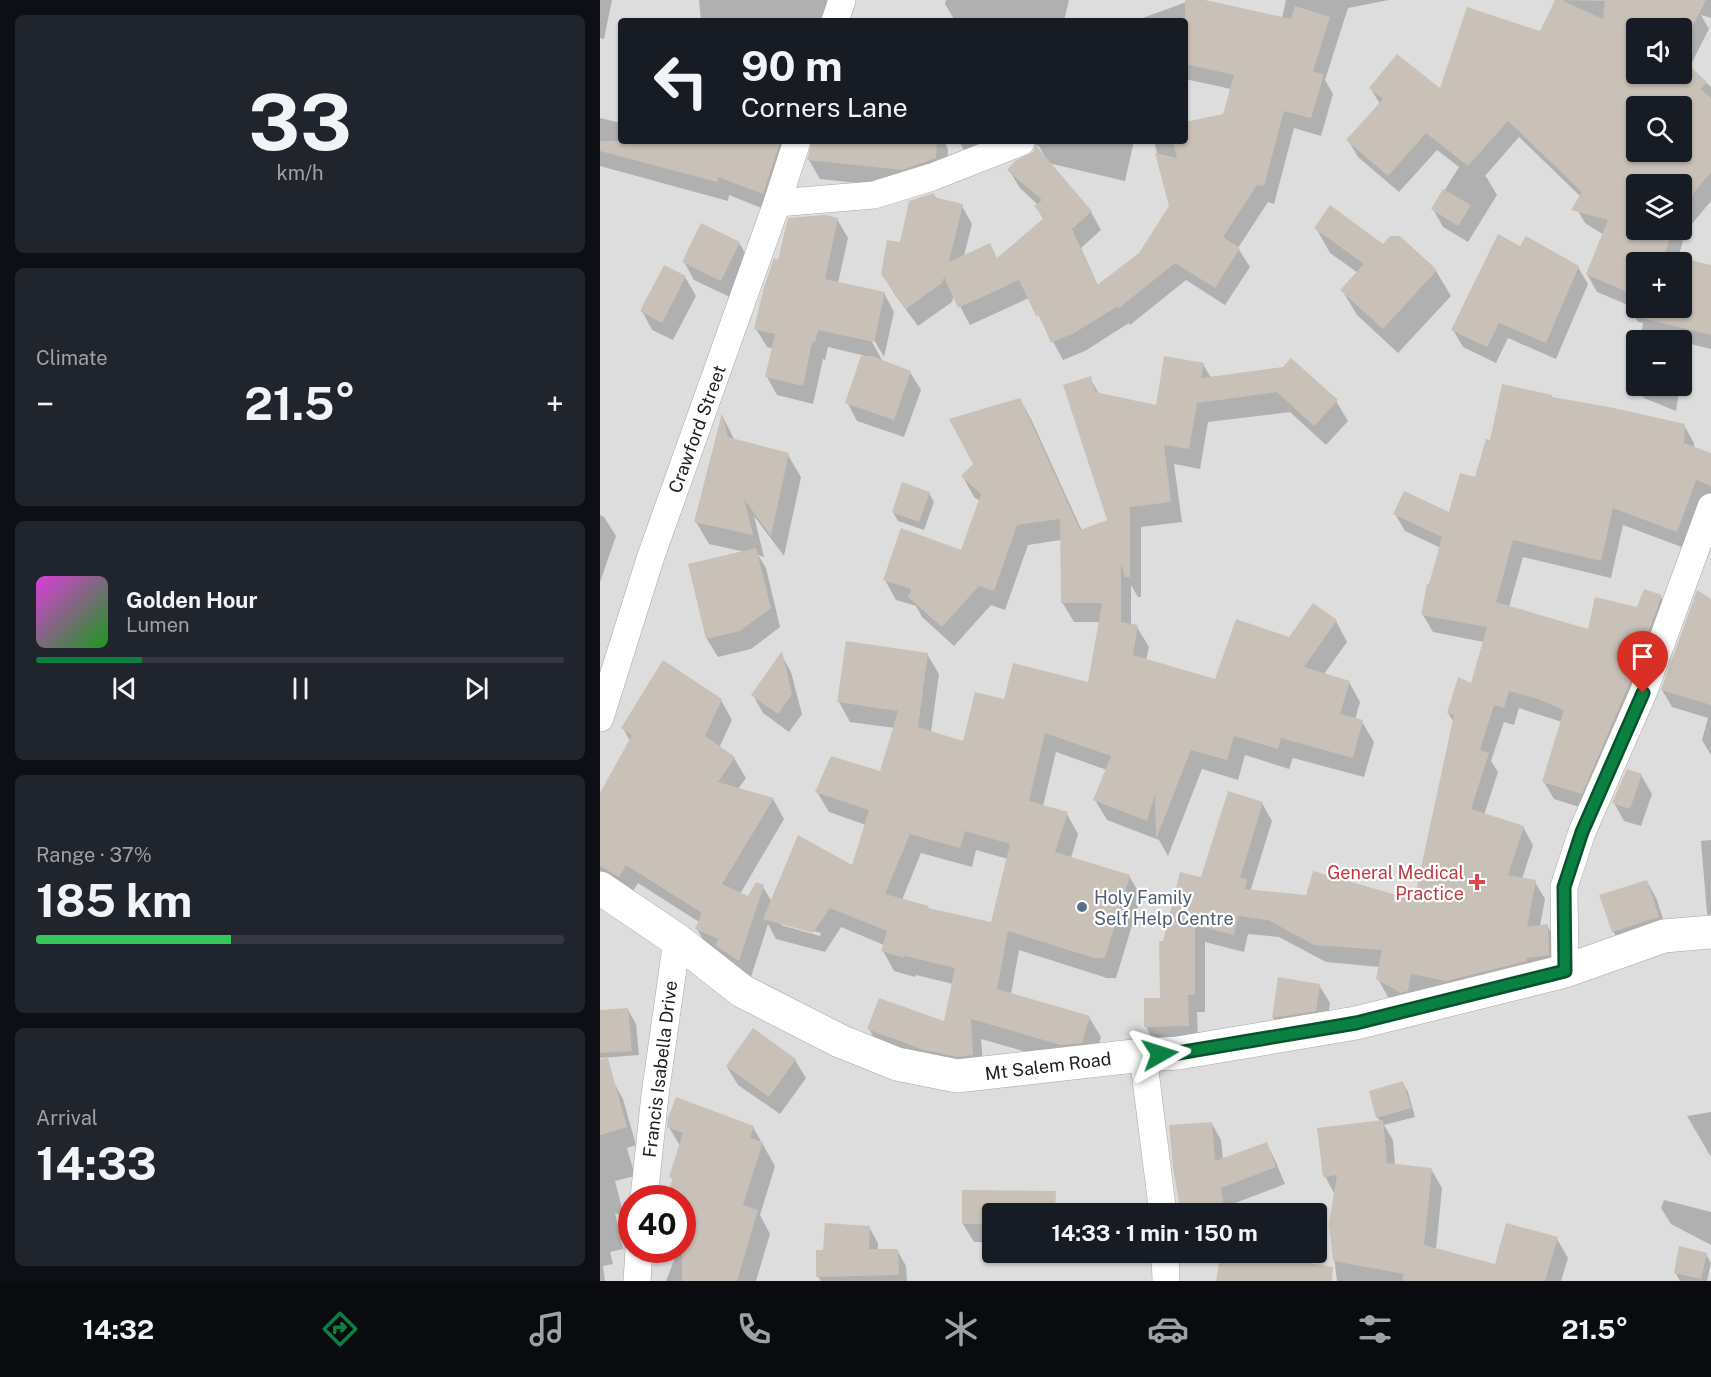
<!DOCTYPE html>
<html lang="en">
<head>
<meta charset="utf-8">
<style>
  :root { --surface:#171b24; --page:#20242c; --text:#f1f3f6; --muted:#9ea1a6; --line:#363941; --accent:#0b8043 }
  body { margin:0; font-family:"Public Sans",sans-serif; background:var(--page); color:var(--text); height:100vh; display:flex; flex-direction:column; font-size:22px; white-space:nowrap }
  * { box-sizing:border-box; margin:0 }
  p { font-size:20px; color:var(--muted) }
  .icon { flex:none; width:33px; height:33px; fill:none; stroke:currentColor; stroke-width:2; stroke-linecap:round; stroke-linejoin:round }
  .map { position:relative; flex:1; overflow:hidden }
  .drawer { display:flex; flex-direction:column; gap:15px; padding:15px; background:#0d0f14; width:600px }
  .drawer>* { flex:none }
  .top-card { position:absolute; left:18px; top:18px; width:570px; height:126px; border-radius:6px; box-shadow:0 2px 4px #0004; background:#171b24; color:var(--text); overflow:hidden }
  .fabs { position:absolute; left:1026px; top:18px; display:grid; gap:12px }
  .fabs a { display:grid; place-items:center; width:66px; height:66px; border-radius:6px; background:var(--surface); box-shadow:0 2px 4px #0004; font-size:30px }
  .speed { position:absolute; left:18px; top:1185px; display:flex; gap:12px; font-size:30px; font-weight:700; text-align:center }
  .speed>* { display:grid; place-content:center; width:78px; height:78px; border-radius:50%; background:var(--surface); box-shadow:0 2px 4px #0004; line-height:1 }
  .speed .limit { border:9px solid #d22; background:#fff; color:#111 }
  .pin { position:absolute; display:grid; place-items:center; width:51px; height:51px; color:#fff; margin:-62px -26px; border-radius:50% 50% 50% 0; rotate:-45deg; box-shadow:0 0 6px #0007 }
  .pin .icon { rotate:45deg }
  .me { position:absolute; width:66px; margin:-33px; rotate:84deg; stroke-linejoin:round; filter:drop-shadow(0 0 4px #0008) }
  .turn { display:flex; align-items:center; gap:21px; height:126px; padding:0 24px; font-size:27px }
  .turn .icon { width:78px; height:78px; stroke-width:2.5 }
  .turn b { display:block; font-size:42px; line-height:51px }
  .big { font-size:45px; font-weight:700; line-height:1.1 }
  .drawer .tile { flex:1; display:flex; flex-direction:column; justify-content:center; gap:9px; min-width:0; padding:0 21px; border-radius:9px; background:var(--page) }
  .drawer .dial { align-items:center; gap:0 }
  .dial b { font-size:78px; line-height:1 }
  .song { display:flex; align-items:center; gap:18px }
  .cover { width:72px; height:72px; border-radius:9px; background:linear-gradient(135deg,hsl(300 70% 55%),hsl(120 70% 35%)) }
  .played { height:6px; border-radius:3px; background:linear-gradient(90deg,var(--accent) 20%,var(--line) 20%) }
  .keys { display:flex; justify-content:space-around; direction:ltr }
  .heat { display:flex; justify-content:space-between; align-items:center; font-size:33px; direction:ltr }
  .charge { height:9px; border-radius:4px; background:linear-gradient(90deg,#34c759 37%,var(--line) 0) }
  .trip { position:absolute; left:382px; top:1203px; width:345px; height:60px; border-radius:6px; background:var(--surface); box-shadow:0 2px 4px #0004; font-weight:700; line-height:60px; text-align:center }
  .dock { display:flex; height:96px; justify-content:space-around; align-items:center; background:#090b0e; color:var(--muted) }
  .dock .icon { width:42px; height:42px }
  .dock .on { color:var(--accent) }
  .dock b { font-size:27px; color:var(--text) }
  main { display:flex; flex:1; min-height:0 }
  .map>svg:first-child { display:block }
  .residential { fill:#dedddd; fill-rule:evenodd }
  .shadow { fill:#0003; fill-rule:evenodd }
  .building { fill:#c9c1b8; fill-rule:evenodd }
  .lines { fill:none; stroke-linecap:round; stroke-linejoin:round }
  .minor-casing { stroke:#a7a7a7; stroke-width:28 }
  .tertiary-casing { stroke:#a7a7a7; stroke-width:34 }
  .minor { stroke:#fff; stroke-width:27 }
  .tertiary { stroke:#fff; stroke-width:33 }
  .route-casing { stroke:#07532c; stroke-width:15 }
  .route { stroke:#0b8043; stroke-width:10 }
  .health-dot { fill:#e0444e; stroke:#fff; stroke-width:2 }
  .service-dot { fill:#5c6f8a; stroke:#fff; stroke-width:2 }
  .labels { text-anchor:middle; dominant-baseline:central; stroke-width:4.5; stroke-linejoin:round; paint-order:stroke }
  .street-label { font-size:18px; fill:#202020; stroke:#fff }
  .health-label { font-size:18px; fill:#be3a42; stroke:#fff; text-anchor:end }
  .service-label { font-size:18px; fill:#4e5e75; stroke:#fff; text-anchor:start }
</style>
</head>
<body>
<main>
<section class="drawer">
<div class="tile dial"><b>33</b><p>km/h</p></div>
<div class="tile"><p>Climate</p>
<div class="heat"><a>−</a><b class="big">21.5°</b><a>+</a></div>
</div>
<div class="tile">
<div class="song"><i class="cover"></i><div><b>Golden Hour</b><p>Lumen</p></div></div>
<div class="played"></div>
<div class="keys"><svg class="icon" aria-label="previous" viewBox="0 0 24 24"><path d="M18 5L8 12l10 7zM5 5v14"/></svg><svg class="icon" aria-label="pause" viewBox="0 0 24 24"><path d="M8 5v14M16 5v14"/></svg><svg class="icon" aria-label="next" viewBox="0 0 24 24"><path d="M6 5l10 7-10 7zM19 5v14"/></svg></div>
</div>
<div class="tile"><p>Range · 37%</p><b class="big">185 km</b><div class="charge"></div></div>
<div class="tile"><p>Arrival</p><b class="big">14:33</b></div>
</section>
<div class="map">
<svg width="1111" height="1281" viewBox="0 0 1111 1281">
  <rect width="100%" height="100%" fill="#f1eee5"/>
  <path class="residential" d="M0,0h1111v1281h-1111zM21,21h564v120h-564zM1036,28h46v46h-46zM1036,106h46v46h-46zM1036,184h46v46h-46zM1036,262h46v46h-46zM1036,340h46v46h-46zM32,1198h50v52h-50zM393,1214h324v38h-324z"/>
  <g class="shadow">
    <path d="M0,0h12l-8,39 -4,-1z"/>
    <path d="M99,0h138l-4,21h-132z"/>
    <path d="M346,0h123l-5,21h-109l-10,-17z"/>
    <path d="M592,0h6l84,18 4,-18h103l-41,8 -23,72 8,14 -12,42 -27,-8 -20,76 -6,-2 -30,46 12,19 -25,38 -39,-25 -56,45 -1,-2 -44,28 -22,9 -34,-62 -59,27 -16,-30 -2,7 -34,24 -25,-34 -10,-19 51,-78 3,4 25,7 10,18 -8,32 34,4 46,-40 -8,-13 2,-2 -18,-17 -11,-18 36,-13 -6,-11 -4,-2 -9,1 -59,11 -8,-15h175l-9,40 -77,-18 43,49 10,18 -20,18 17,38 42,-32 31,-48 -17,-65h31v-18l39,-8 7,-26 -46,-10v-58l-48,-1z"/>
    <path d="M956,0l122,1 22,12 -7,-13h18v18l-10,-3 8,14 -20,39 22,19v114l-25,30 -8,27 33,8v83l-24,-6 -5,34v-37h-42l3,-17 -5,-1 -10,-17 -31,-13 -10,-18 17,-39 -19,-12 -10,-17 6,-9 -62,-60 -34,39 2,2 10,17 -29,47 -25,-15 -10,-18 26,-42 -22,-17 -38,42 -41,-35 -10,-17 32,-36 -9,-15 70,1 100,-57zM1036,28h46v46h-46zM1036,106h46v46h-46zM1036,184h46v46h-46zM1036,262h46v46h-46z"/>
    <path d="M0,118l21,5v18h323l4,8 -1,29 -33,11 -94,-10 -11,-19 5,-15h-9l-31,68 -45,-18 -1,6 -128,-35z"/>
    <path d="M237,219l11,19 -10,45 46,10 10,19 -10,45 -13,-22 -2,1 14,26 27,10 11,18 -17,47 -47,-16 -10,-19 23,-45 -42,-10 -3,13 -2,-1 -10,45 -36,-9 -10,-18 6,-28 -6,-2 -11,-18 23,-66z"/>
    <path d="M716,228l67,18 53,25 15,25 -53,57 -41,-38 -15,-25 16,-17 -28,-20z"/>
    <path d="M139,243l11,18 -18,37 -38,-18 -10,-18z"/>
    <path d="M921,248l57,19 10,17 -32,75 -48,-21 -12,25 -33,-16 -10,-17z"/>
    <path d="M85,277l11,19 -23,44 -21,-10 -10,-19z"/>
    <path d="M603,364l8,14 125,23 12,20 -22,24 -36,-33 -82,10 -8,47 -26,-5 8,58 -41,5v70h-3l-7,-12v41l6,1 12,20 -3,14 70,19 73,-41 47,-18 11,21 -23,32 25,8 11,20 -5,18 7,2 12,20 -10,35 -71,-19 -4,11 -44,-14 -7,25 -36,-11 -34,87 -9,-16 -52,-20 -12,-20 12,-30 -51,-18 -13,54 24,8 11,20 -7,24 58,18 12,20 -25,82h-9l-88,-28 -8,44 78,23 12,20 -8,26 -20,2 -92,-26 3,36 -104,-26 -11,-20 76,-6 8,-39 -37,-9 -1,2 -21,-6 -11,-20 1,-6 -43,-18 -16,25 -49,-13 -8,-15 -18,56 -22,-15 -6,-11 -14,-6 -11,-19 2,-7 -61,-39 -8,13 -30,-18v-82l30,-55 -7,-13 98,-28 11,20 -13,28 15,10 12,20 -8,11 35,10 11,20 -44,75 8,3 15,-10 9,15 81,-34 13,-43 -37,-13 -12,-20 64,-19 14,-45 -45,-6 -11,-20 88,-48 12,20 -8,58 33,11 41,-42 84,-17 11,-62h-26l-12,-20 -1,-62 -33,5 -23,65 -14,-5 -37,41 -32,-29 -6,-11 -20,-6 -11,-20 77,-28 18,-51 -6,-4 -11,-20 12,-13 45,-65 11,20 51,112 26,-10 -18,-143 9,16 58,13zM376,850l32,9 -16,65 -63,-14 -1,-3 -26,-7 19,-47 51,14zM181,922l40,11 -1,3 -39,-11z"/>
    <path d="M1036,366v18l-2,-4z"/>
    <path d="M1037,386h43l-4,25 -32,-13z"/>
    <path d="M953,399l131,26 10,18v5l17,7v43l-24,51 -64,-24 -12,53 -88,-21 -14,50 80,24 72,-34 10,17 -79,197 -38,-12 -10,-17 18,-60 -43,-14 -5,17 -10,-3 -13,39 7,11 -14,43 39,12 10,18 -11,34 13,3 10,17 -5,27 7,-1 10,18 1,29 -146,38 -24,-13 -10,-18 2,-12 -54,-5 -47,-25 -31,-3 -4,18 -39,-10v70h-8l1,32h-42l-10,-17 16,-28 2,-57 38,-63 60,-76 10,18 -21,68 1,2 55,6 109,5 38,-180 -6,-9 24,-28 12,-43 -51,-10 -10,-17 18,-67 -36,-17 -10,-17h55l26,-35 15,-37z"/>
    <path d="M123,417l12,24 53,14 13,22 -17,79 -30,-40 10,41 -6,-2 8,13 14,59 -29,22 -33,8 -11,-18 -18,-74 56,-13 -36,-8 -13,-22z"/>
    <path d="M329,493l5,9 -10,28 -26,-9 -5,-9z"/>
    <path d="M0,515l4,2 12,19 -16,46z"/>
    <path d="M1098,593l13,8v154l-9,-15 6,-22 -36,-11 -10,-17z"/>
    <path d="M181,654l10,18 11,42 -13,18 -26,-19 -10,-18z"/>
    <path d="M1041,775l11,19 -11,32 -17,-5 -10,-18z"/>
    <path d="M1111,840v81l-4,-8 -6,-72z"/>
    <path d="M1047,881l10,19 11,35 -44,14 -11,-18z"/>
    <path d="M680,978l39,7 11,18 -4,26 -42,7 -11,-18z"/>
    <path d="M28,1010l8,14 3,31 -39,3v-46z"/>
    <path d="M195,1060l11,18 -26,36 -42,-29 -11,-18z"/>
    <path d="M13,1081l10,18 13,46 -9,3 8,28 -20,5 9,35 -9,-3 8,36 -13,3 3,12 -10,2 2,15h-5v-196z"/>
    <path d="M803,1083l5,9 7,25 -31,8 9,15 2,25 36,4 11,19 -6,61 60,17 61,-27 11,19 -7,23h-224l-7,-57 5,-29 -10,-19 55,-55 -3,-4z"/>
    <path d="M1111,1112v45l-24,-41z"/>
    <path d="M612,1124l9,16 2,20 43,-17 9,17 10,24 -55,21 1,9h-49z"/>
    <path d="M69,1127h84l22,39 -15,49 10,19 -14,47h-90l12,-31h4v-52h-14l5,-17 -2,-4 9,-31z"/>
    <path d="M1064,1200l47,12v33l-40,-21 -10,-16z"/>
    <path d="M393,1214v28h-19l-11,-18z"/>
    <path d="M269,1227l9,16v8l19,-1 9,16 1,15h-86l-3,-4 7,-25z"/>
    <path d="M1106,1254l5,9 -4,18h-27l-5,-9z"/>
  </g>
  <g class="building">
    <path d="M585,0h20l86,19 4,-13 35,11 -17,54 11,4 -13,43 -27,-7 -20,75 -7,-1 -34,52 17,11 -25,40 -40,-25 -56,45 -1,-2 -44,27 -23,10 -12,-28 -3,1 -17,-36 -61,28 -14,-31 -2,6 -36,26 -25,-35 6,-34 13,2 9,-41 25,-8v4l29,7 -14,58 41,-19 7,15 47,-40 -10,-12 8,-6 -35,-30 8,-9 18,-9 3,-6 56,65 -20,18 25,56 42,-32 30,-47 -14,-53 22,5 -4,-17h12v-19l38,-8 11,-39 -49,-11z"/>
    <path d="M955,0h6l42,19 2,-19h101l-24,46v-18h-46v46h46v-15l25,23 -6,7 10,9v74l-29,35v-23h-46v46h36l-7,24 46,11v70l-69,-17 2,-9 -18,-4 3,-12 -43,-19 22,-54 -37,-10 11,-18 -74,-71 -40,45 -42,-33 -38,43 -42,-36 37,-41 -14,-11 28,-34 43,34 27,-81 73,24zM1036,106h46v46h-46zM1036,262h46v46h-46z"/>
    <path d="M0,141h180l-17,53 -45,-17 -1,5 -117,-31z"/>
    <path d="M212,141h125l-1,17 -34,12 -95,-10z"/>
    <path d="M843,189l28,16 -13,21 -27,-17z"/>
    <path d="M730,205l53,39 7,-8h10l37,34 -54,59 -43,-39 24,-26 -50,-36z"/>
    <path d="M225,215l13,3 -13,61 60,13 -11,50 -56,-12 -3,12h-3l-9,44 -38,-9 10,-43 -21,-5 10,-42 10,-29 4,2 10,-42z"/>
    <path d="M101,223l39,19 -19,39 -39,-19z"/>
    <path d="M898,234l22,12 6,-10 53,30 -33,77 -47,-20 -12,24 -36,-17z"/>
    <path d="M64,265l22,11 -24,47 -22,-12z"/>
    <path d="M261,356h11l39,15 -17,49 -49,-17z"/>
    <path d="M564,356l40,7 -3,15 82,-11 8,-9 47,42 -24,26 -37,-34 -80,11 -8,46 -25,-4 7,57 -41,5v70h-5l-4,-13v58l17,3 -5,30 82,24 21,-60 53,18 24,-34 24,17 -33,47 46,14 -10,33 23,6 -10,38 -72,-20 -3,11 -44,-13 -7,24 -36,-10 -35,89 -1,-45 -8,27 -54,-21 18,-44 -66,-23 -16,68 39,11 -13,40 75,23 -25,83h-11l-86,-27 -11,58 93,27 -8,27 -21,2 -90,-26 2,36 -15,2 -34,-7 -57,-21 12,-31 65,23 11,-53 -50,-12 -1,2 -23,-7 6,-20 -57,-23 -17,25 -50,-14 35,-84 54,30 17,-55 -54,-18 16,-36 49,15 18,-60 -61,-9 9,-61 82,12 -10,74 45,14 12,-49 29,7 9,-36 75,19 14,-79h-41l-1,-84 -43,6 -23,66 -15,-5 -37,41 -34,-30 3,-8 -28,-9 18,-52 60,22 20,-56 -20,-18 12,-12 -24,-45 71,-21 60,132 27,-10 -44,-135 28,-9 4,16 61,13zM365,831l45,13 -19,78 -63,-14 1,-2 -44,-12 25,-60 50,14z"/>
    <path d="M902,384l50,11v2l57,10 76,17 -1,19 27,10v33l-15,-6 -19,52 -64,-24 -12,53 -88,-21 -17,62 92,27 7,-32 42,10 7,-18 18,6 -34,92 -46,107 -40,-12 22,-72 -26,-11 -29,-8 -5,17 -10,-3 -14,45 9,3 -18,56 53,17 -16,49 28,5 -9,47 21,-3 1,31 -23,3 1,3 -81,20 -35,-7 -3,17 -7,2 -25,-14 6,-29 -68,-5 -46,-25 -30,-4 -4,19 -39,-10v70h-7l1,31 -45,1v-29h16l-1,-57h4l17,-69 21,5 27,-86 35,11 -23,76 7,1 -2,10 61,6 7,-24 101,29 40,-185 -7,-2 11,-36 13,6 16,-56 -66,-12 6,-31h2l13,-47 -49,-23 11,-23 45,21 11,-39 15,4 11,-38 4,1z"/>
    <path d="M122,413l6,24 61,16 -18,83 -27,-37 9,36 -59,-13z"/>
    <path d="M302,482l28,10 -11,30 -27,-10z"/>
    <path d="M156,548l15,60 -31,23 -34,8 -18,-75z"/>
    <path d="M1097,590l14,9v106l-50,-15z"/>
    <path d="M182,651l10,43 -14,20 -27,-19z"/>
    <path d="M63,660l59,39 -17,37 30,21 -17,25 56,16 -52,86 26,12 8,-14 8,3 -25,76 -24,-16 4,-6 -24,-10 7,-16 -76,-48 -7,12 -19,-11v-73l32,-58 -11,-7z"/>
    <path d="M1027,769l15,5 -12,35 -18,-6z"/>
    <path d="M1047,880l12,37 -47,15 -13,-37z"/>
    <path d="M678,977l42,7 -4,27 -44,7z"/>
    <path d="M28,1008l4,43 -32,2v-43z"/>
    <path d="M153,1028l43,31 -27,38 -43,-31z"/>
    <path d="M8,1058l19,69 -27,8v-76z"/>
    <path d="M803,1081l8,27 -35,10 -7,-27z"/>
    <path d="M76,1097l78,29 -4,12 13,4 -20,63 15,5 -21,71h-55v-83h-16l7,-20 -4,-1 14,-44 -16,-6 1,-9z"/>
    <path d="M783,1120l4,43 45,5 -8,77 71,19 11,-41 52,14 -13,44h-143l2,-7 -71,-13 -4,-37 8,-49 -14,2 -6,-49z"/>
    <path d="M612,1122l3,39 52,-19 9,25 -55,21 4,26h-44l-8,-46 -4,-43z"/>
    <path d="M362,1190l94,1 -1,23h-62v10h-31z"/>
    <path d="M225,1223l45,3 -1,23h29l1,26 -83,2v-27h7z"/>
    <path d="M1079,1246l28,7 -6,26 -27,-6z"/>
    <path d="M621,1252h23l89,15 -1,14h-116z"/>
  </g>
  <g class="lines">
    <defs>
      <g id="minor">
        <path d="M235,21l7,-21"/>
        <path d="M177,203l97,-8 58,-18 89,-35"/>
        <path d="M0,718l50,-159 127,-356 20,-62"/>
        <path d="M965,971l-1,-84 18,-55 61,-139 68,-186"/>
        <path d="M543,1055l20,159"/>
        <path d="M44,1198l11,-103 22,-155"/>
        <path d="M565,1252l1,29"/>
        <path d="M37,1281l2,-31"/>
      </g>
      <path id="tertiary" d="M0,888l77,52 65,51 98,50 57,23 60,12 186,-21 35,-2 178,-30 209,-52 99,-35 47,-4"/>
    </defs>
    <use href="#minor" class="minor-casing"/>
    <use href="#tertiary" class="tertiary-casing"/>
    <use href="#minor" class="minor"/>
    <use href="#tertiary" class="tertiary"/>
  </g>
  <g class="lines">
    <defs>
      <path id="route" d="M560,1054l18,-1 178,-30 209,-52 -1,-84 18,-55 61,-139"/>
    </defs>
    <use href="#route" class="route-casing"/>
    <use href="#route" class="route"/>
  </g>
  <path class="health-dot" d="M874 873h6v6h6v6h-6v6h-6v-6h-6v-6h6z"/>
  <circle class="service-dot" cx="482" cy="907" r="6"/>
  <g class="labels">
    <g class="street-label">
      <text transform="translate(97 429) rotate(-70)">Crawford Street</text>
      <text transform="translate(448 1066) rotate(-7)">Mt Salem Road</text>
      <text transform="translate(60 1069) rotate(-83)">Francis Isabella Drive</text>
    </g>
    <g class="health-label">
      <text x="864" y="872">General Medical<tspan x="864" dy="21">Practice</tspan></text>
    </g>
    <g class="service-label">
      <text x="494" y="897">Holy Family<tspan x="494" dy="21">Self Help Centre</tspan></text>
    </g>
  </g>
</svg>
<div class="fabs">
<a><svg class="icon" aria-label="sound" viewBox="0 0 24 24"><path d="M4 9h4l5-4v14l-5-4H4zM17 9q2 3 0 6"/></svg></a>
<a><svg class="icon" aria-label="search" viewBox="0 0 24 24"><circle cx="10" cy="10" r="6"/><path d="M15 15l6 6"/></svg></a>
<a><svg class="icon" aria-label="layers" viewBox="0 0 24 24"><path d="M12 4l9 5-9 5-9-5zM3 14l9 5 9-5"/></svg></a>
<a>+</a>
<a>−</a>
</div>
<div class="speed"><div class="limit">40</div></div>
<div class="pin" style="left:1043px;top:693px;background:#d93025"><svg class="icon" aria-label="arrive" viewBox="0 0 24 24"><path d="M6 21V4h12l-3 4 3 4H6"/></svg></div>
<svg class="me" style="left:560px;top:1054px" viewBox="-20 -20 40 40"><path d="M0-17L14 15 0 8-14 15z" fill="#0b8043" stroke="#fff" stroke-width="4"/></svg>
<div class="trip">14:33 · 1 min · 150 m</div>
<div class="top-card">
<div class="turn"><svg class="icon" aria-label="left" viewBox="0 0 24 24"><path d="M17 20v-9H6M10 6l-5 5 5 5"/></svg><div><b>90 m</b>Corners Lane</div></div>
</div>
</div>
</main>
<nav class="dock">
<b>14:32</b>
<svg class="icon on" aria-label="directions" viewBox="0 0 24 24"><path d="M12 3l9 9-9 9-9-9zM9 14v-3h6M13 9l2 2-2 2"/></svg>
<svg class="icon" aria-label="music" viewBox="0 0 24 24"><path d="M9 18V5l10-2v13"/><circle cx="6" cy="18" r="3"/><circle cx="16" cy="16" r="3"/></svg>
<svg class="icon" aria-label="phone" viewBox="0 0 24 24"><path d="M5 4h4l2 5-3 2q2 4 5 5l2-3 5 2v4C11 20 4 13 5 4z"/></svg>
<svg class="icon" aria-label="climate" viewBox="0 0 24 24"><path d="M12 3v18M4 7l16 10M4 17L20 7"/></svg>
<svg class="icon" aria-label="car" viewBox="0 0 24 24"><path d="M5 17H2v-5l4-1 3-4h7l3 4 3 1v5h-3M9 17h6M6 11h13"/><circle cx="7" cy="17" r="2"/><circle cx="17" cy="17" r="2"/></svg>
<svg class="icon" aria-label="filters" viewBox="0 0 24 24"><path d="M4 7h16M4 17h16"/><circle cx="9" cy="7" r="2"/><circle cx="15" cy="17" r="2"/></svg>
<b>21.5°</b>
</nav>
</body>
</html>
